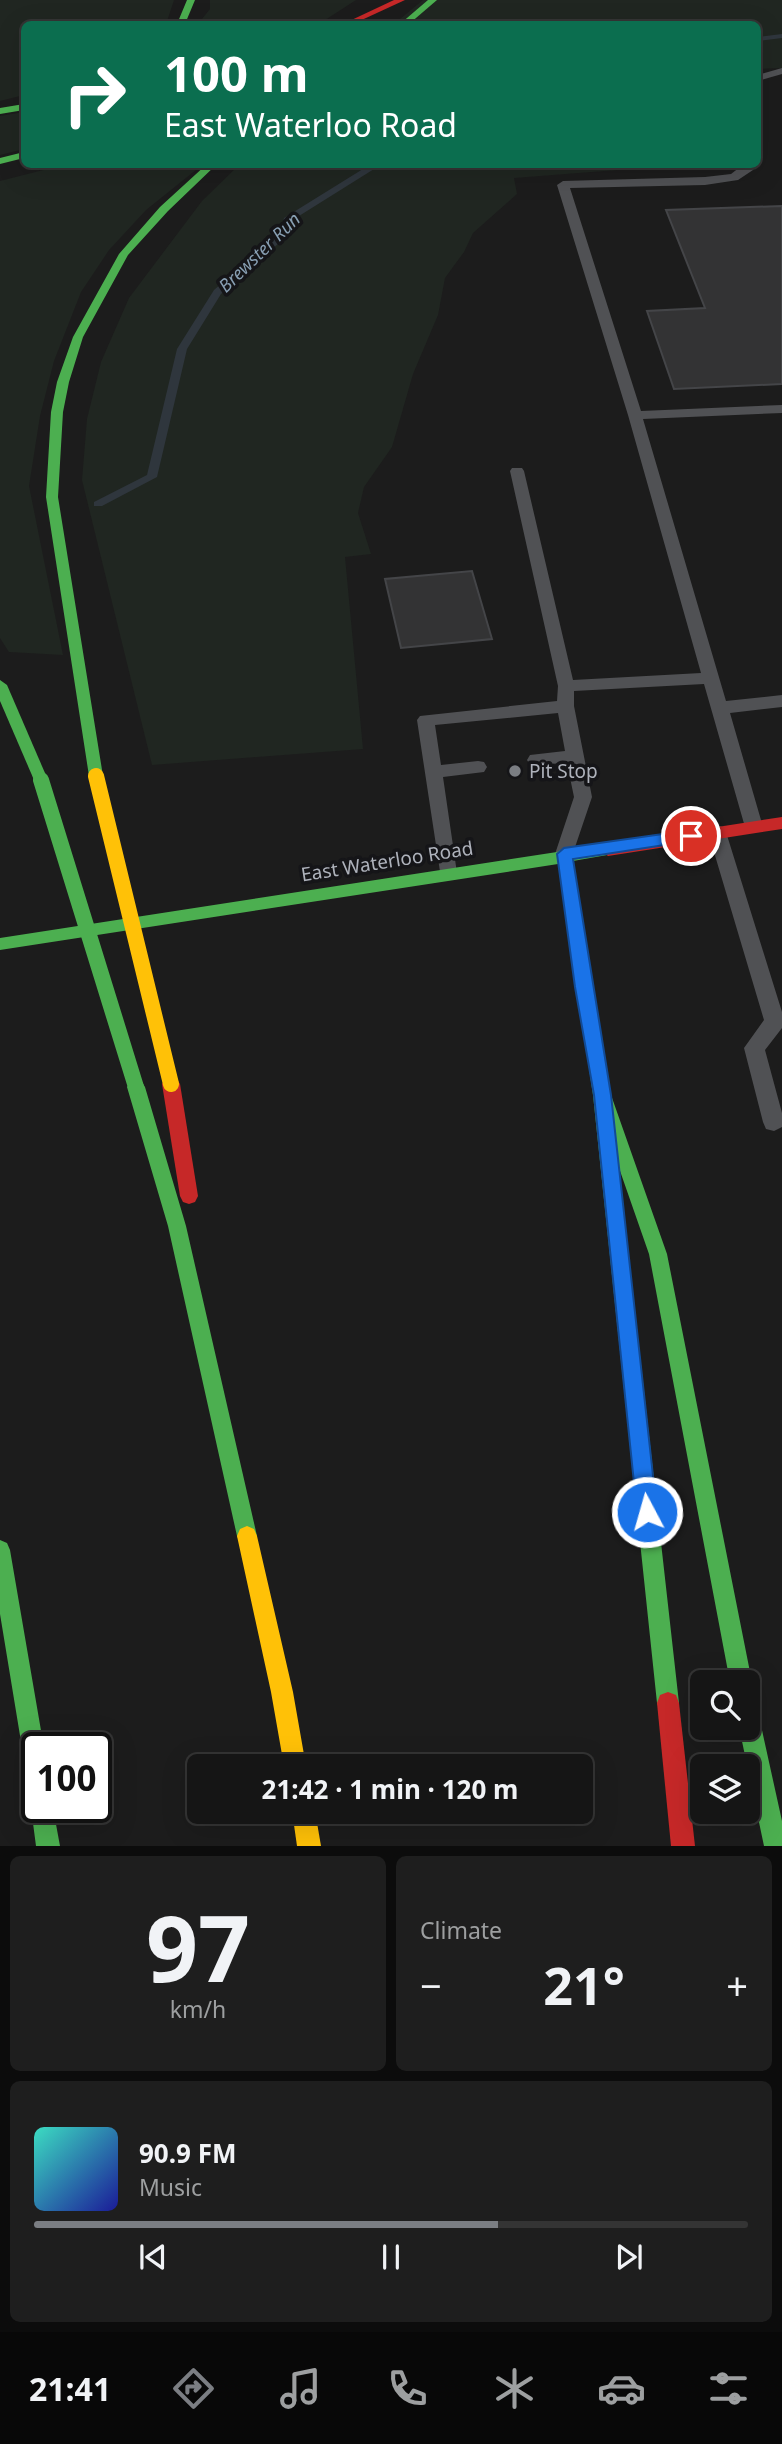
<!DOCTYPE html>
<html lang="en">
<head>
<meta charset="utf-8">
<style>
  :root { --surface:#151515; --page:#1e1e1e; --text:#f1f3f6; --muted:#9d9fa0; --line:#343434; --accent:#7b7e83 }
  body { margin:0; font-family:"Noto Sans",sans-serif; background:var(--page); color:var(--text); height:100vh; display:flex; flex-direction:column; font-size:26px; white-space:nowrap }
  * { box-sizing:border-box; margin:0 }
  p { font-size:23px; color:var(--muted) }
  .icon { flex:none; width:38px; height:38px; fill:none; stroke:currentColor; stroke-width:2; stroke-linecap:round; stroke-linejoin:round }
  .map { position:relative; height:1846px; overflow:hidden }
  .drawer { display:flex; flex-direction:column; gap:10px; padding:10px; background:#0c0c0c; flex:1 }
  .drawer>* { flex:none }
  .guide { position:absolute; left:21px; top:21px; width:740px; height:147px; border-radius:10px; box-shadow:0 7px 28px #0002,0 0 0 2px var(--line); background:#0b6e4f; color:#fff; overflow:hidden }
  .controls { position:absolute; left:690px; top:1670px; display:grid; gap:14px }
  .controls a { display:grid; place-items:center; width:70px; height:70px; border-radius:10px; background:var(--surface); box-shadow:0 7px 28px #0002,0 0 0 2px var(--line); font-size:35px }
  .speed { position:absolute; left:21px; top:1732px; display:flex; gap:14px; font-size:35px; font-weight:700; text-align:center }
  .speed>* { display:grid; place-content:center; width:91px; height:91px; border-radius:50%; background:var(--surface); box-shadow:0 7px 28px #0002,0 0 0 2px var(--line); line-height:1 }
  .speed .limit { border:4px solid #111; border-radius:10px; background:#fff; color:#111 }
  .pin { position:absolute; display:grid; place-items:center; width:60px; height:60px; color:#fff; margin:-30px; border:4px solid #fff; border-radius:50%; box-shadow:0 2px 7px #0007 }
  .me { position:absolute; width:77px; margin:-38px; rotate:354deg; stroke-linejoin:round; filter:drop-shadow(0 0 5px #0008) }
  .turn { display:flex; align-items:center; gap:24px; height:147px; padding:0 28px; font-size:32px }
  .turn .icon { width:91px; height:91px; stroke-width:2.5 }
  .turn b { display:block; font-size:49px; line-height:60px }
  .big { font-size:52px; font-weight:700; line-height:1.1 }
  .drawer .widget { flex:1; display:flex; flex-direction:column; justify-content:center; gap:10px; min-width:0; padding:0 24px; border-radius:10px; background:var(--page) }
  .drawer .dial { align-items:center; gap:0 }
  .dial b { font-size:91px; line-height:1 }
  .song { display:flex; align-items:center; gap:21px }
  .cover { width:84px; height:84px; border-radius:10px; background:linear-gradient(135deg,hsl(170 70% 55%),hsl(240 70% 35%)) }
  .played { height:7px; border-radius:4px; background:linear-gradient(90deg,var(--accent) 65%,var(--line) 65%) }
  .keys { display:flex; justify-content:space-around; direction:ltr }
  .heat { display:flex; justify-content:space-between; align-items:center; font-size:38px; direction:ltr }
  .drawer .tiles { flex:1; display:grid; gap:10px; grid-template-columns:1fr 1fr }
  .widget:last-child { grid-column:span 2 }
  .trip { position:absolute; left:187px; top:1754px; width:406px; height:70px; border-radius:10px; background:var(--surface); box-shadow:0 7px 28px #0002,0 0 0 2px var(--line); font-weight:700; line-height:70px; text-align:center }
  .dock { display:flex; height:112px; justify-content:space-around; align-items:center; background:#080808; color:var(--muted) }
  .dock .icon { width:49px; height:49px }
  .dock .current { color:var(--accent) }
  .dock b { font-size:32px; color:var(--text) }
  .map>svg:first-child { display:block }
  .green { fill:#202621 }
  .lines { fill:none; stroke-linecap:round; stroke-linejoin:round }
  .stream { fill:#2f363d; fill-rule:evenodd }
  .building { fill:#333334; stroke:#444548; stroke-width:2 }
  .lane { fill:#505154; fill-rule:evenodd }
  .fast { fill:#4caf50; fill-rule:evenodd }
  .slow { fill:#ffc107; fill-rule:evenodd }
  .jam { fill:#c62828; fill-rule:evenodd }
  .fast-bridge { stroke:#4caf50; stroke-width:16 }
  .slow-bridge { stroke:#ffc107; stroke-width:16 }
  .route { fill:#1a73e8; stroke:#114b97; stroke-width:2 }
  .poi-dot { fill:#7b7e83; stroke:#151518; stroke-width:2.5 }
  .labels { text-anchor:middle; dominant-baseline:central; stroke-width:7; stroke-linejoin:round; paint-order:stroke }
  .far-water-label { font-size:18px; font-style:italic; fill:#889fb3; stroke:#151518 }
  .poi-label { font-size:19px; fill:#aeb2bb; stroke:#151518; text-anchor:start }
  .street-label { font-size:19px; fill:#aeb2bb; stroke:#151518 }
</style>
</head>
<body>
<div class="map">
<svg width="782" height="1846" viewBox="0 0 782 1846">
  <rect width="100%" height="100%" fill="#1c1c1c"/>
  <g class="green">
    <path d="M0,0h174l-8,24h-142v71l-24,6z"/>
    <path d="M210,0h146l-37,24h-121l12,-15z"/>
    <path d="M423,0h359v68l-24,1v-45h-364z"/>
    <path d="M24,112v37l-24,6v-39z"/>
    <path d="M240,164l443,1 -169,13 3,16 -44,39 -9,19 -19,26 -7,37 -25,59 -21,73 -28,40 -6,26 13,41 -26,3 18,192 -211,16 -70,-285 5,-61 14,-57 28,-64 73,-97z"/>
    <path d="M63,165h139l-56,45 -37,40 -28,42 -27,69 -14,55 -11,70 34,169 -54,-3 -9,-14v-457z"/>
  </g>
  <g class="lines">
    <g class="stream">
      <path d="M782,34v4l-24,3v-4z"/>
      <path d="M371,164h11l-91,57 -4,15 -66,58 -34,55 -30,128 -55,29h-8v-4l53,-27 30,-126 37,-59 66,-57 4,-15z"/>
    </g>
  </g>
  <g class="building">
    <path d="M782,206v178l-108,5 -27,-78 58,-3 -39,-98z"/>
    <path d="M472,571l20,68 -91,9 -16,-69z"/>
  </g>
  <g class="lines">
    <g class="lane">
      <path d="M782,68v6l-24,7v-6z"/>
      <path d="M744,164h12l-3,6 -15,10 -33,5 -135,3 71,223 141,-6v8l-139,6 83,282 56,-6v12l-52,6 33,114 -3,5h-12l-3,-5 -41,-143 -130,7v15l18,91 -21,62h-14l-2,-5 19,-57 -7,-34 -37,2 -3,-5 3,-5 35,-4 -7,-38 -123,12 6,40 37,-4 6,1 3,5 -3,5 -41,5 14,96 -2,5 -7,2 -7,-2 -24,-158 3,-4 137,-15 1,-15 -48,-215 2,-3h10l2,3 49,209 128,-7 -73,-258 -71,-230 6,-4 142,-4 26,-3z"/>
      <path d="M717,825l6,2 3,5 56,180v16l-17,22 17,63v14l-8,4 -8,-2 -3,-7 -19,-74 20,-28 -56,-188 3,-5z"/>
    </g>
    <g class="fast">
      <path d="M187,0h8l-10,24h-8z"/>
      <path d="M428,0h9l-28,24h-9z"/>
      <path d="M24,104v6l-24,4v-6z"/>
      <path d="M24,152v6l-24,6v-6z"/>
      <path d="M207,164h10l-49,47 -40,44 -45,82 -14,45 -6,30 -5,85 45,279 -7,5 -7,-5 -43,-279 5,-85 6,-30 16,-45 46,-83 41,-47z"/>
      <path d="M0,680l7,5 41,95 -2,4h-10l-2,-4 -34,-79z"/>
      <path d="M608,844l5,2 3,4 -3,4 -40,7 38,234 56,159 85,428 -5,8v-8h-17l-81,-428 -30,-86 60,535 -3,8 -8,3 -8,-3 -3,-8 -64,-608 -35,-231 -558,86v-12l557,-86 7,-4 6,2z"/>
      <path d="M136,1080l6,2 3,5 41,139 71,310 -3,7 -7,3 -7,-3 -3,-7 -69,-310 -41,-139 3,-5z"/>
      <path d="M0,1540l7,3 3,7 34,198h-7v35l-8,-3 -3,-8 -26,-158z"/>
      <path d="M747,1701l8,3 3,8 24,109v25h-18l-25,-119h8z"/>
      <path d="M37,1799v9h16l7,38h-24l-5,-38z"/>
    </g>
    <g class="slow">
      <path d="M247,1526l7,3 3,7 36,156 13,74h-22l-13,-74 -34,-156 3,-7z"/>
      <path d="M292,1811h23l6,35h-24z"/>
    </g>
    <g class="jam">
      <path d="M394,0h11l-52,24h-10z"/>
      <path d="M782,817v12l-174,27 -8,-6 8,-6z"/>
      <path d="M171,1077l6,2 3,5 18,112 -3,6 -6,2 -6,-2 -3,-6 -18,-112 3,-5z"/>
      <path d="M668,1692l8,3 3,8 16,143h-24l-14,-143 3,-8z"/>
    </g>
    <path class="fast-bridge" d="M41,780l95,307"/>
    <path class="slow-bridge" d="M96,776l75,308"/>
  </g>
  <path class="route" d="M691,830l8,6 -2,4 -124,19 38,236 46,417 -3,7 -7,3 -7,-3 -3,-7 -43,-417 -19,-108 -18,-133 7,-6z"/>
  <circle class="poi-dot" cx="515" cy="771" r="7"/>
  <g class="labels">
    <g class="far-water-label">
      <text transform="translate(259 252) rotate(-44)">Brewster Run</text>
    </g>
    <g class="poi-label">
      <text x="529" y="771">Pit Stop</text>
    </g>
    <g class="street-label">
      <text transform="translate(387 861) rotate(-9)">East Waterloo Road</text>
    </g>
  </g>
</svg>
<div class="controls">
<a><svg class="icon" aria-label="search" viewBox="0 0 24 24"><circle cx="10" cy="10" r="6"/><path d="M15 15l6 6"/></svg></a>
<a><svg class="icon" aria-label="layers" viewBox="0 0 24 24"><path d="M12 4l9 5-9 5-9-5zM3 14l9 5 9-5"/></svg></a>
</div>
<div class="speed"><div class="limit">100</div></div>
<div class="pin" style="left:691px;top:836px;background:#d93025"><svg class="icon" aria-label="arrive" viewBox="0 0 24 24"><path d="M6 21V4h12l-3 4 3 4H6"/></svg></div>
<svg class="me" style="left:647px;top:1512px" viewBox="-20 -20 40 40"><circle r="17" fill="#1a73e8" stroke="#fff" stroke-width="3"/><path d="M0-11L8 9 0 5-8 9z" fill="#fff"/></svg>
<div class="trip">21:42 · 1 min · 120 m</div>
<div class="guide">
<div class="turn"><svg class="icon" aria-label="right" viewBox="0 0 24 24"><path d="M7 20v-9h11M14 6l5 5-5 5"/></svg><div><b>100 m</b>East Waterloo Road</div></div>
</div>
</div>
<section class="drawer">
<div class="tiles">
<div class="widget dial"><b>97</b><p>km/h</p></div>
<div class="widget"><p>Climate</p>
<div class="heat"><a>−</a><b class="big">21°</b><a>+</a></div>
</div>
<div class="widget">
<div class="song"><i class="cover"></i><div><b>90.9 FM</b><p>Music</p></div></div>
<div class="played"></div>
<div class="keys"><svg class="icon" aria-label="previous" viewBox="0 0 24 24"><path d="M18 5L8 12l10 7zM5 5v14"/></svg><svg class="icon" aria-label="pause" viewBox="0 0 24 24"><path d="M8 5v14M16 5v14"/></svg><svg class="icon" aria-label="next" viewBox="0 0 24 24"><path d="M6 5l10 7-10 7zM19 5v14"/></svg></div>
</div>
</div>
</section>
<nav class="dock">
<b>21:41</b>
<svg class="icon current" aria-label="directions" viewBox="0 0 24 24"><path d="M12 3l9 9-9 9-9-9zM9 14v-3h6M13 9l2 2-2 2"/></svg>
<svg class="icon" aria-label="music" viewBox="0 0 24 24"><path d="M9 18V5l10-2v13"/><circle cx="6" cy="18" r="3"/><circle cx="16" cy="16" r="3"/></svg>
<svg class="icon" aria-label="phone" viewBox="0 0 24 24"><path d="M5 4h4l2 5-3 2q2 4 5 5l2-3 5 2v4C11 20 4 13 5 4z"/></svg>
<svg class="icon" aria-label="climate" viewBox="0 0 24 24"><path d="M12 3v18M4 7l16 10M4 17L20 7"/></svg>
<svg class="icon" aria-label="car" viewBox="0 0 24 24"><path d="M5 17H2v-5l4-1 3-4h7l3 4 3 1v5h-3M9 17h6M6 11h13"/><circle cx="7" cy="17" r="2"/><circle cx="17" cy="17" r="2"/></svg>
<svg class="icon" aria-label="filters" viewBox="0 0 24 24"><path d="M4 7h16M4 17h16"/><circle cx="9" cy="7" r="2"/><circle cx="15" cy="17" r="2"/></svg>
</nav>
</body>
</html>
